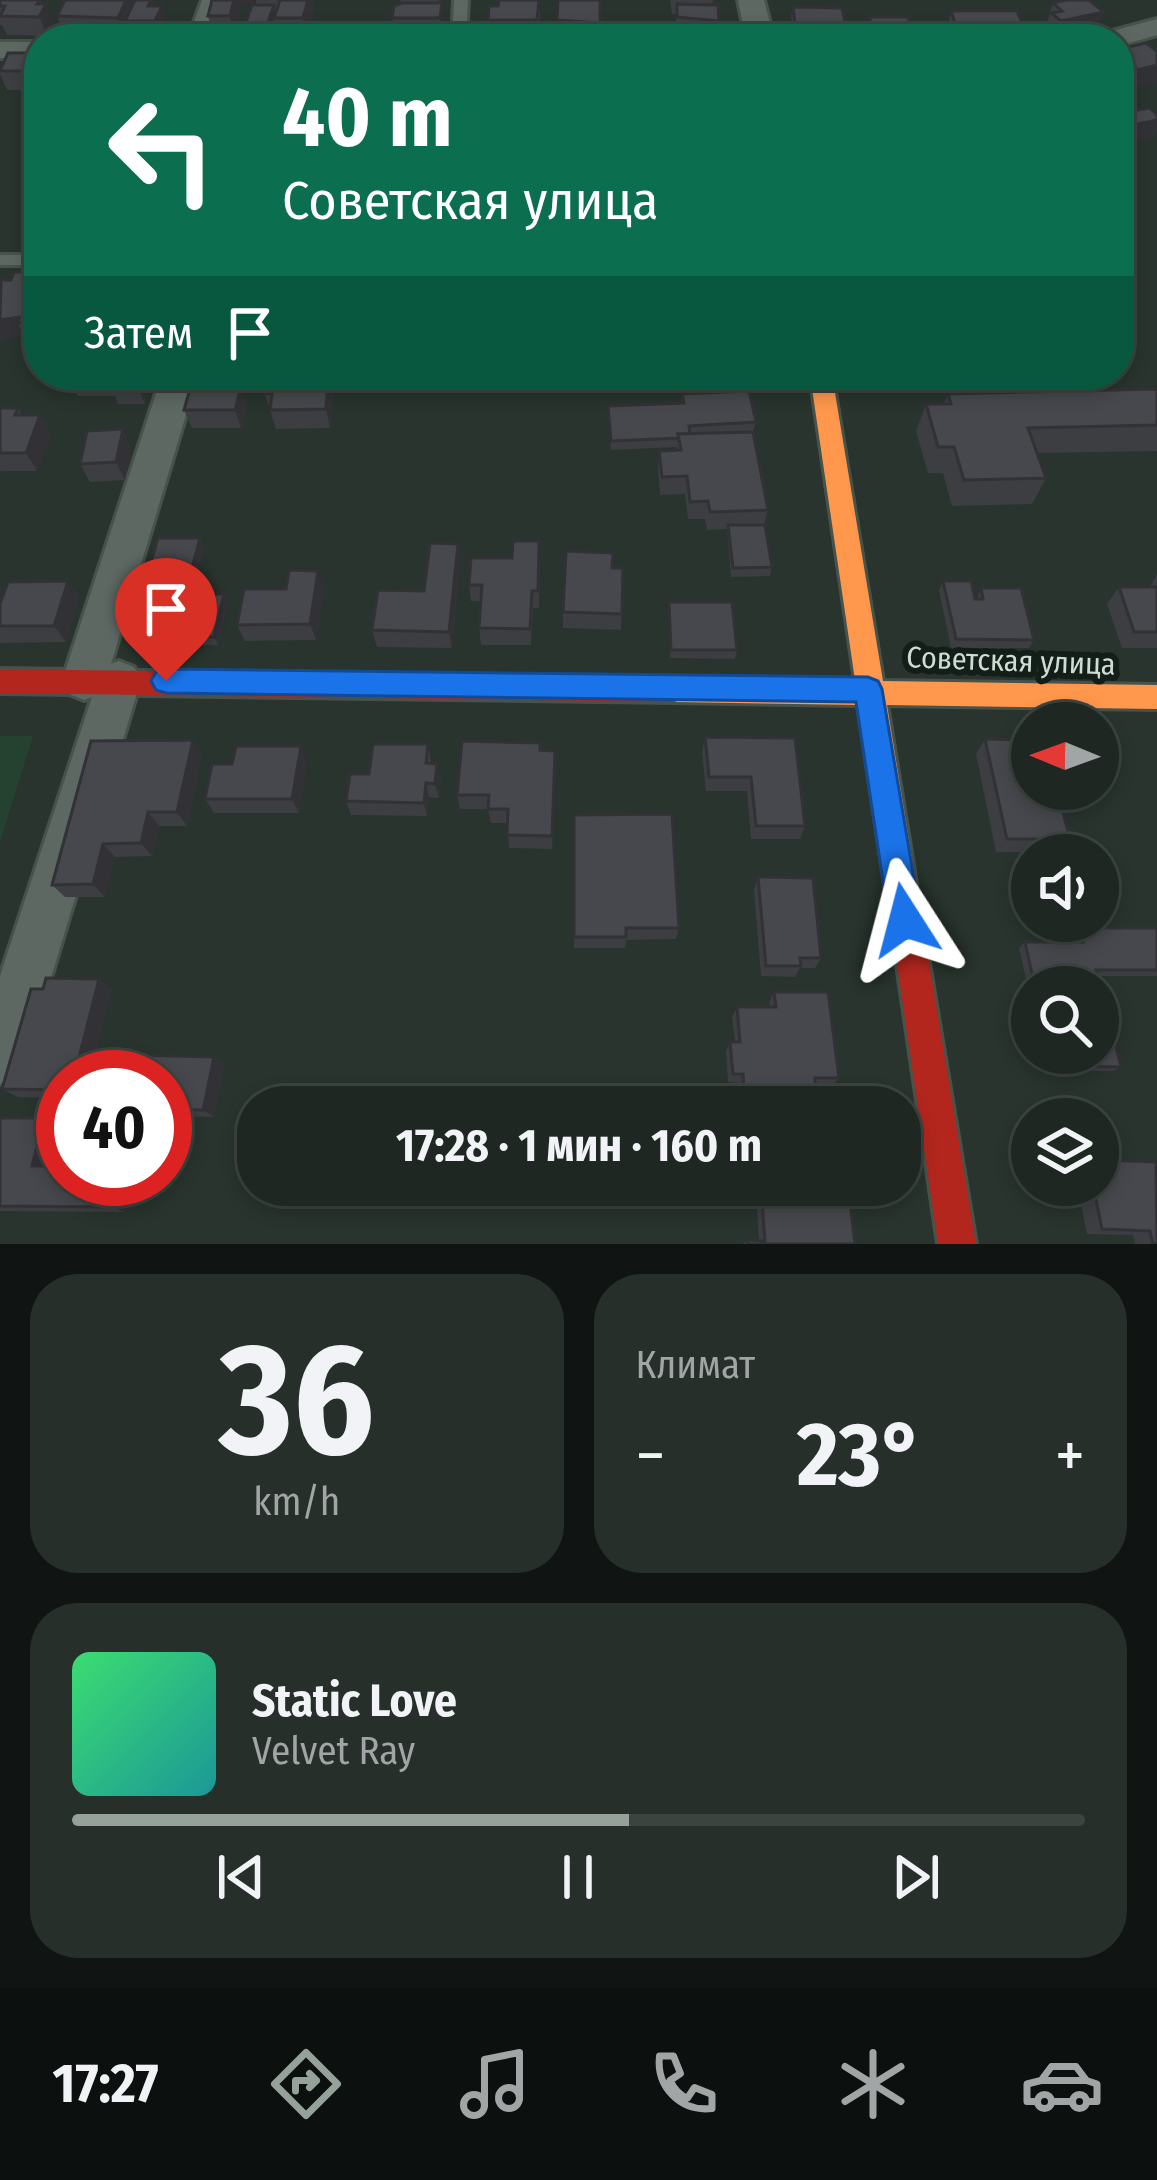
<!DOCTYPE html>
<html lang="ru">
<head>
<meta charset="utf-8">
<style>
  :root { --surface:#1e2722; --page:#262f2a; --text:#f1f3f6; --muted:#a1a5a5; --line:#3c4440; --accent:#94a29a }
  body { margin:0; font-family:"Fira Sans Condensed",sans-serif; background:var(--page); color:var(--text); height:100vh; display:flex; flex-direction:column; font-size:45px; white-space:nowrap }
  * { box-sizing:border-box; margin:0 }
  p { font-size:39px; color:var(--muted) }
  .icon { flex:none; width:66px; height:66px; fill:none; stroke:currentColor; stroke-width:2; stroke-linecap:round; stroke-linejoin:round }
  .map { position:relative; height:1244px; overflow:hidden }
  .panel { display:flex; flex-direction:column; gap:30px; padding:30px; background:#101513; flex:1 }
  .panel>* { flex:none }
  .guide { position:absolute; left:24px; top:24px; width:1110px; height:366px; border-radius:48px; box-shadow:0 6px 18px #0003,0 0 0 3px var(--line); background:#0b6e4f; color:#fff; overflow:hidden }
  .needle { width:78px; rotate:271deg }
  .fabs { position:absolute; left:1011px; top:702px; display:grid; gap:24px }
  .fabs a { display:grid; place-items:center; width:108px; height:108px; border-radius:50%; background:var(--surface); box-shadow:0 6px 18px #0003,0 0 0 3px var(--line); font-size:60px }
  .speed { position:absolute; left:36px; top:1050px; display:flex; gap:24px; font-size:60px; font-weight:700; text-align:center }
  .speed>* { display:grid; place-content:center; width:156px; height:156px; border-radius:50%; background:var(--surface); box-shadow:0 6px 18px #0003,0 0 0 3px var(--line); line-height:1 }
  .speed .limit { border:18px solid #d22; background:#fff; color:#111 }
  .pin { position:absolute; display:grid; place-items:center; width:102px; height:102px; color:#fff; margin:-123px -51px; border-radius:50% 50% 50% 0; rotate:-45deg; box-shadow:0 0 12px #0007 }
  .pin .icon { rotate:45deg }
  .me { position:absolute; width:132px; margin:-66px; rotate:351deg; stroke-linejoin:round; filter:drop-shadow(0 0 9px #0008) }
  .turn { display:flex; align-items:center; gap:42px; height:252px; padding:0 60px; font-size:54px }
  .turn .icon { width:156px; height:156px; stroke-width:2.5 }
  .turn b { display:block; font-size:84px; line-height:102px }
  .then { display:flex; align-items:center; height:114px; padding:0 60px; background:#0003; gap:24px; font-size:45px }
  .big { font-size:90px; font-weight:700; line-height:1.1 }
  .panel .widget { flex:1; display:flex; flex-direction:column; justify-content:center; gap:18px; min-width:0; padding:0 42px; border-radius:48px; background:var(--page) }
  .panel .dial { align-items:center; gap:0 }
  .dial b { font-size:156px; line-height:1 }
  .song { display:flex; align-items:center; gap:36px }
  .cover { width:144px; height:144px; border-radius:18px; background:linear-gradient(135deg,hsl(140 70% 55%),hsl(180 70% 35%)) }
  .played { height:12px; border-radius:6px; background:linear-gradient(90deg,var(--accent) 55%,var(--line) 55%) }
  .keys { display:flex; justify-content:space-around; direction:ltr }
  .heat { display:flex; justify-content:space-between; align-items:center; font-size:66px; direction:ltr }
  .panel .tiles { flex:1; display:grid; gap:30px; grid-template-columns:1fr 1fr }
  .widget:last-child { grid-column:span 2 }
  .trip { position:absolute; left:237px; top:1086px; width:684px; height:120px; border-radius:48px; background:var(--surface); box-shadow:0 6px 18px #0003,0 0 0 3px var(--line); font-weight:700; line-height:120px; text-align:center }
  .tabs { display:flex; height:192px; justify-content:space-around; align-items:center; background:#0c100e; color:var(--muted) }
  .tabs .icon { width:84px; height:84px }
  .tabs .on { color:var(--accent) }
  .tabs b { font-size:54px; color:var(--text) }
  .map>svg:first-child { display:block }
  .built { fill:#254231 }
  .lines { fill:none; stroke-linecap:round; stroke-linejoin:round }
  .lane-casing { stroke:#47524b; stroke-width:6 }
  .street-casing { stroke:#47524b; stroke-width:6 }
  .slow-casing { stroke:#47524b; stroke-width:6 }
  .jam-casing { stroke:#47524b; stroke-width:6 }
  .lane { fill:#5e6862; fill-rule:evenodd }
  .street { fill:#5e6862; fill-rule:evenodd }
  .slow { fill:#ff974d; fill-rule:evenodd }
  .jam { fill:#b3261e; fill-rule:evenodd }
  .wall { fill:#3d3e42 }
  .shaded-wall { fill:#323236 }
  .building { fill:#47484d; stroke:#323236; stroke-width:3 }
  .route { fill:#1a73e8; stroke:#114b97; stroke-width:3 }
  .labels { text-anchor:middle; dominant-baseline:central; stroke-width:12; stroke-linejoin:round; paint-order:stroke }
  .street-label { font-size:30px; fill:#ceddd4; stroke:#141e18 }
</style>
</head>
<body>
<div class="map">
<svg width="1157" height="1244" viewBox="0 0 1157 1244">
  <rect width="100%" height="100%" fill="#28342d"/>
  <path class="built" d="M0,736h33l-33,106z"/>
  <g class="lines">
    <defs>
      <g id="lane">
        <path d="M454,0h14l-1,20 8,19h-14l-8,-19z"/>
        <rect x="0" y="255" width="39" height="10"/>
      </g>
      <g id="street">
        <path d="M202,0h26l-12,39h-28z"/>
        <path d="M738,0h26l10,39h-28z"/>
        <path d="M1157,19v16l-38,11v-7h-18l4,-6z"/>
        <rect x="0" y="42" width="39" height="16"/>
        <path d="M162,375h36l-87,289 8,-3 15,6 7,13 -114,377 -8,19 -19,8v-108l92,-279 -8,3 -15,-6 -7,-13z"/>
      </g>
      <path id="slow" d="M810,375h22l51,306 274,4v24l-270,-4 40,246 -5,11 -11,5 -11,-5 -5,-11 -37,-246 -184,-3 -10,-3 -4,-9 4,-9 10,-3 181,2z"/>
      <g id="jam">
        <path d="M0,669l674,9 10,3 4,9 -4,9 -10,3 -674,-9z"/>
        <path d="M911,935l11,5 5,11 49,293h-38l-43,-293 5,-11z"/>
      </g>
    </defs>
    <use href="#lane" class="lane-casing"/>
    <use href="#street" class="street-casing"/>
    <use href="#slow" class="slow-casing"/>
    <use href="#jam" class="jam-casing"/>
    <use href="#lane" class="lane"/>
    <use href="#street" class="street"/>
    <use href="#slow" class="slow"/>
    <use href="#jam" class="jam"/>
  </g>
  <g class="wall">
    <path d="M0,0l42,4 11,19 -6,13 -40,-1 -5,-10h-2z"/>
    <path d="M65,0h88l2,6 13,19 -6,14h-31l-3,-10 -3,8 -61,-2 -7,-19z"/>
    <path d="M212,0h100l2,11 -7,26h-29l-4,-18 -6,19h-21l-3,-10 13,-23 -1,-3 -18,3 2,9 -5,21h-22l-5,-19z"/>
    <path d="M400,0h39l5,21 -2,16 -47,-1 -3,-18 9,-15z"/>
    <path d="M558,0h42l-1,39h-42z"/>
    <path d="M670,0h43l-1,4 7,17 -2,18 -41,-4v-21h-4z"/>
    <path d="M1053,3l51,9 -4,9 -43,10 -10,-8z"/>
    <path d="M793,7l54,26 -1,6h-51l-4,-23z"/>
    <path d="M951,11l76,24 -1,4h-71l-6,-19z"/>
    <path d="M540,12l-2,27 -49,-1 -1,-18z"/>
    <path d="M869,17l44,18 -1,4h-42l-3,-12z"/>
    <path d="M1119,49l38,2v31l-28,7 -10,-8z"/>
    <path d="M39,53v55h-7l-7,-18h-18l-7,-16v-5z"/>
    <path d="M1119,95l18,15 20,5v15l-4,8 -32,7 -2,-2z"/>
    <path d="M39,271v71h-12l-3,-6 -24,4 11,-60z"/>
    <path d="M70,375h85l-10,29h-27l-3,-8h-37l-10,-19z"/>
    <path d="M200,375h134l-4,53 -54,1 -11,-35 2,-9 -35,1h9l6,19 -6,23h-49l-8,-18 17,-32z"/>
    <path d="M646,375h99l-2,11 -97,-2z"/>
    <path d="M941,375h96l-6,13 -71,1 -3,-11h-15z"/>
    <path d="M1157,389v62l-120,2 9,25 -14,26 -80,2 -9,-33h-15l-12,-42 10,-27h18l4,-10z"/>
    <path d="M682,394l74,28 -3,10 15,78 -4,15 8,42 -2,9 -39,1 -4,-48 -20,1 -2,-11h-17l-3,-25 -25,1 -2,-26 1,-18 18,-1v-3l-66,3 -3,-44 73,-3z"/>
    <path d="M0,408h18l4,7h18l11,18 -14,38h-36l-1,2z"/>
    <path d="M131,448l-6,32 -35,2 -10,-18z"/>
    <path d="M458,544l2,17 -8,87 -75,-1 -5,-17 52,-39z"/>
    <path d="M204,547l-13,47h33l4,9 -10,42 -84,-1 -5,-8z"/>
    <path d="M540,559l-1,49h-6l-2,37h-50l-2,-17 2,-27h-10l-2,-16z"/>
    <path d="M612,568h11l-2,62 -58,-2v-16z"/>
    <path d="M1157,574v74h-35l-15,-44 12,-17h31z"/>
    <path d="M68,581l11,17 -13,44 -66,1v-39z"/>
    <path d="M943,581l32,18h2l4,-11 53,52 -5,8h-78l-12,-58z"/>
    <path d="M324,587l-8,53 -71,1 -8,-16z"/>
    <path d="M669,602l68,48 -2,9 -65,-1z"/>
    <path d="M705,737l100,89 -5,13h-49l-4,-48h-41l-4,-39z"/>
    <path d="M985,739l85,100 -12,13h-62l-20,-98z"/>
    <path d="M428,744l3,19 10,15 -2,20 -10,-1 -2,19 -76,-1 -5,-14 23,-27z"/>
    <path d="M541,750l15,15 -4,84 -43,-1 -2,-25h-16l-3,-14h-28l-3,-14z"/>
    <path d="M202,755l-15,71h-28l-7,30 -37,1 -10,40h-40l-13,-12z"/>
    <path d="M307,761l-8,52h-85l-9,-14z"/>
    <path d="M574,815l105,113 -3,11 -50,1 -1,8h-51z"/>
    <path d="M758,877l63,81 -6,10h-15l-5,9 -34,-1 -7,-86z"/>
    <path d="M1079,928h78v48h-60l24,91 -8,4h-66l-4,-18h55v-66h-66v18l-13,-57 6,-6h50l-2,-9z"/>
    <path d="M99,979l13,10 -22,88h-27v21l-45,-1 -16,-8 41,-100z"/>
    <path d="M774,992l65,86 -7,8h-17l-6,9h-70v-12l-11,-1 -2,-31 4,-9h5l-3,-25 5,-10h33l-1,-5z"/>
    <path d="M214,1057l10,8 -10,52 -49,-1v-39z"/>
    <path d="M0,1118l59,7 -10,41 14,13h68l-6,33 -125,-1z"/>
    <path d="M1157,1168v76h-22l-2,-9 -46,-1 -10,-49h21z"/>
    <path d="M676,1185h172l7,59h-112l4,-4 12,1 -2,-35 -80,-1z"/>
  </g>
  <g class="shaded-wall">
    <path d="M33,0h8l3,8 2,-4 7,19 -6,13z"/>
    <path d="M126,0h9l-10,21 3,8 -3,8 -7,-19z"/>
    <path d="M151,0h2l5,16 4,-10 6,19 -6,14 -14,-33z"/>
    <path d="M225,0h31v2l-18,3 2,9 -5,21z"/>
    <path d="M308,0h4l2,11 -7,26 -4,-19z"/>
    <path d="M442,3l2,18 -2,16 -2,-19z"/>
    <path d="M274,5l2,10 -8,23 -2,-10z"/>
    <path d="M1104,12l-4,9 -43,10 4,-10z"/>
    <path d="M1157,65v17l-28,7 9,-19z"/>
    <path d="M1157,120v10l-4,8 -32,7 8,-19z"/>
    <path d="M20,317l-3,6 7,13 -24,4v-20z"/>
    <path d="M140,375h15l-10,29 -8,-18z"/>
    <path d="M328,375h6l-4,53 -4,-19z"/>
    <path d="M241,386l6,19 -6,23 -6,-18z"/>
    <path d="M40,415l11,18 -14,38 -11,-18z"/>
    <path d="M123,429l8,19 -6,32 -9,-18z"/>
    <path d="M200,538l4,9 -15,56 -4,-9z"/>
    <path d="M458,544l2,17 -8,87 -3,-16z"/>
    <path d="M318,571l6,16 -8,53 -6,-16z"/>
    <path d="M68,581l11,17 -13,44 -12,-16z"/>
    <path d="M224,594l4,9 -10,42 -4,-8z"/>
    <path d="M193,740l9,15 -15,71 -10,-14z"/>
    <path d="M301,746l6,15 -8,52 -7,-14z"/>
    <path d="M437,764l4,14 -2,20 -4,-14z"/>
    <path d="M426,783l3,14 -2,19 -3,-13z"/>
    <path d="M148,812l11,14 -7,30 -11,-13z"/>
    <path d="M103,844l12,13 -10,40 -12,-13z"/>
    <path d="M99,979l13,10 -22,88h-16z"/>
    <path d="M214,1057l10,8 -10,52 -11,-7z"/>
    <path d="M44,1118l15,7 -11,47 -16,-6z"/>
    <path d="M117,1179h14l-6,33 -14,-5z"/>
  </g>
  <g class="building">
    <path d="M0,0h40l-3,4h9l-7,13 -39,-1 5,-10h-5z"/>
    <path d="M65,0h61l-8,18 -61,-2z"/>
    <path d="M135,0h16l-3,6h14l-7,15h-30z"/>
    <path d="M212,0h22l-4,16h-22z"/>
    <path d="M280,0h28l-5,18h-29z"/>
    <path d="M499,0h40l-2,20h-49l1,-14h9z"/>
    <path d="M558,0h42v23l-43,-3z"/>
    <path d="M1066,0h23l15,12 -43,9 -10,-8 11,-2 -9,-8z"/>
    <path d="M402,3h40l-2,15h-48l2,-12z"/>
    <path d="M677,4l41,1 1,16 -42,-4z"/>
    <path d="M252,5h22l-8,23h-22z"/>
    <path d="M793,7l49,1 5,25 -51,-1z"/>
    <path d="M951,11h66l10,24h-68z"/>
    <path d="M869,17h39l5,18h-39z"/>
    <path d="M1146,43l11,8v14l-19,5 -19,-15v-6z"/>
    <path d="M8,53h31v36h-15l9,-18h-33z"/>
    <path d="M1121,94l16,16 13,-2 7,7v5l-28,6 -10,-10v-21z"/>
    <path d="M39,271v52h-22l3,-6 -20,3 1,-40h10l3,-8z"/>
    <path d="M70,375h70l-3,11 -27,-1 2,-7 -44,-1z"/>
    <path d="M269,375h59l-2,34 -56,1 2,-16h-7z"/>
    <path d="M193,378h29l-2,8h21l-6,24h-51z"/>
    <path d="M1157,389v36l-129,3 18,50 -82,2 -10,-33h-16l-12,-43h25l-3,-10z"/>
    <path d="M749,391l7,31 -67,4 1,8h-12l1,4 -68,3 -3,-35 76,-3 -2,-9z"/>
    <path d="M0,408h18l-3,7h25l-14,38h-26z"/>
    <path d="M123,429l-7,33 -36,2 7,-33z"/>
    <path d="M753,432l15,78 -58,2 -2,-11 -18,1 -3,-26 -25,1 -3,-26 22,-1 -3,-16z"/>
    <path d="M728,525h37l7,42 -39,1z"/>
    <path d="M158,538h42l-15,56h39l-10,43 -85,-1z"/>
    <path d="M513,541h26l-1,50h-6l-2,38 -51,-1 3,-43h-13l2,-27h41z"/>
    <path d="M430,543l28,1 -9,88 -77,-2 6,-40 46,1z"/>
    <path d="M566,551l47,2 -1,15h11l-1,46 -59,-2z"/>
    <path d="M289,570l29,1 -8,53 -73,1 7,-36h42z"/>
    <path d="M68,581l-14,45h-54v-22l8,-22z"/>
    <path d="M943,581h28l4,18h8l-2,-11h40l13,52 -78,-1z"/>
    <path d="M1119,587h38v45h-23z"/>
    <path d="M669,602h63l5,48h-66z"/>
    <path d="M705,737l90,1 10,88h-49l-5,-49h-42z"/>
    <path d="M985,739l47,1v49h25l13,50h-63z"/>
    <path d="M193,740l-16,72h-29l-7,31 -38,1 -10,40 -41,1 39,-144z"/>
    <path d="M462,741l78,2v7l15,1 -3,85 -45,-1 1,-26h-20l1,-14h-32z"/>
    <path d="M373,744h55l-2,19 11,1 -2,20 -9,-1 -2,20 -78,-2 4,-27h19z"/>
    <path d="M236,746h65l-9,53h-87l7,-35h20z"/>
    <path d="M672,814l7,114h-53v9h-52v-122z"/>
    <path d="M758,877l55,1 8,80h-21l1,8h-35z"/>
    <path d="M1079,928h78v42h-61l25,97 -67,-1 -3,-13h47v-66h-63l-10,-45h58z"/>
    <path d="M46,978l53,1 -25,98h-11v13l-61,-1 29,-100h12z"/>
    <path d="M774,992h54l11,86h-24v9h-71l-1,-13h-10l-3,-32h10l-3,-35h39z"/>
    <path d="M128,1055l86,2 -11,53 -38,-1v-32h-42z"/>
    <path d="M0,1118h44l-12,48h31v13h54l-6,28 -111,-1z"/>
    <path d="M1098,1160l58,2 1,82h-4l-3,-13 -48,-2 -9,-44h5z"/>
    <path d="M680,1185h168l7,59h-107l-1,-4 18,1 -3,-40 -82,-1z"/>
  </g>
  <path class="route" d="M166,669l702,8 10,4 4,8 39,231 -4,12 -12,4 -11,-4 -5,-12 -33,-218 -690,-9 -10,-3 -5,-9 5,-9z"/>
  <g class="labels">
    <g class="street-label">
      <text transform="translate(1011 661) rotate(2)">Советская улица</text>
    </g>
  </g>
</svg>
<div class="fabs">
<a><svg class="needle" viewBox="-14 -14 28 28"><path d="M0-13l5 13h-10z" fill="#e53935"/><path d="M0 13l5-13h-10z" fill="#a1a5a5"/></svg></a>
<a><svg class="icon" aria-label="sound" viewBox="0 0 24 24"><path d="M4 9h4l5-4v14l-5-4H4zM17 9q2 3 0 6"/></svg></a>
<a><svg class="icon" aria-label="search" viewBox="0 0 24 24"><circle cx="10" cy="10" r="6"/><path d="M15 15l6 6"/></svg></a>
<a><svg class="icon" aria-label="layers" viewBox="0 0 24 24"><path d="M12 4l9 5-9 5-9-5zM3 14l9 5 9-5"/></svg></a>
</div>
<div class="speed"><div class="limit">40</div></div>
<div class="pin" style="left:166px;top:681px;background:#d93025"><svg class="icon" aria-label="arrive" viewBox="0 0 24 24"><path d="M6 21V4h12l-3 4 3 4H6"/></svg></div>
<svg class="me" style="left:905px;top:920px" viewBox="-20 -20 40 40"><path d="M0-17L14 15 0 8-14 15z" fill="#1a73e8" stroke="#fff" stroke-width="4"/></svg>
<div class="trip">17:28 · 1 мин · 160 m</div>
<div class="guide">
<div class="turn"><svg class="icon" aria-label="left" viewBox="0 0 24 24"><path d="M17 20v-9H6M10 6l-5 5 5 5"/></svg><div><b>40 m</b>Советская улица</div></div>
<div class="then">Затем<svg class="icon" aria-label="arrive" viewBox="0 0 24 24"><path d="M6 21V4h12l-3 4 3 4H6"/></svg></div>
</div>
</div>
<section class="panel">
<div class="tiles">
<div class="widget dial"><b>36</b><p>km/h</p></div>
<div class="widget"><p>Климат</p>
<div class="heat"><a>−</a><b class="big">23°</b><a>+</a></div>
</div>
<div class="widget">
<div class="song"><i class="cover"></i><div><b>Static Love</b><p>Velvet Ray</p></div></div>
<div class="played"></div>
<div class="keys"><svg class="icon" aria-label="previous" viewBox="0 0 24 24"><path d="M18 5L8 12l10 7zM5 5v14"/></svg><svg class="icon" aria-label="pause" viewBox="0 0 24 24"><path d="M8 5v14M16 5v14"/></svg><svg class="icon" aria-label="next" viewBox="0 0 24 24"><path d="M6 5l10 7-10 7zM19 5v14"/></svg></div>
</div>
</div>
</section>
<nav class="tabs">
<b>17:27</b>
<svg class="icon on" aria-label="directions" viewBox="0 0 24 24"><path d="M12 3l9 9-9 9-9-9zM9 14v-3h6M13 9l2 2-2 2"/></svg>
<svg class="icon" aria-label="music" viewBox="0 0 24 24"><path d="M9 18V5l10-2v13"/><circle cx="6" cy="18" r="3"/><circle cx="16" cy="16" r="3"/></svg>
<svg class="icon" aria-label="phone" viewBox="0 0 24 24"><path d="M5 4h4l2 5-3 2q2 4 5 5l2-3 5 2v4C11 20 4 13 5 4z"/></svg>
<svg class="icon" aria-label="climate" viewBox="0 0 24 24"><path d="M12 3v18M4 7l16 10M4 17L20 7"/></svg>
<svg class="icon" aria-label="car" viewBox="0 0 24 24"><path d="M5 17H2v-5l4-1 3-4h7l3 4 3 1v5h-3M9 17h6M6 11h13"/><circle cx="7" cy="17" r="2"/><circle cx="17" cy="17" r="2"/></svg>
</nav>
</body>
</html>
